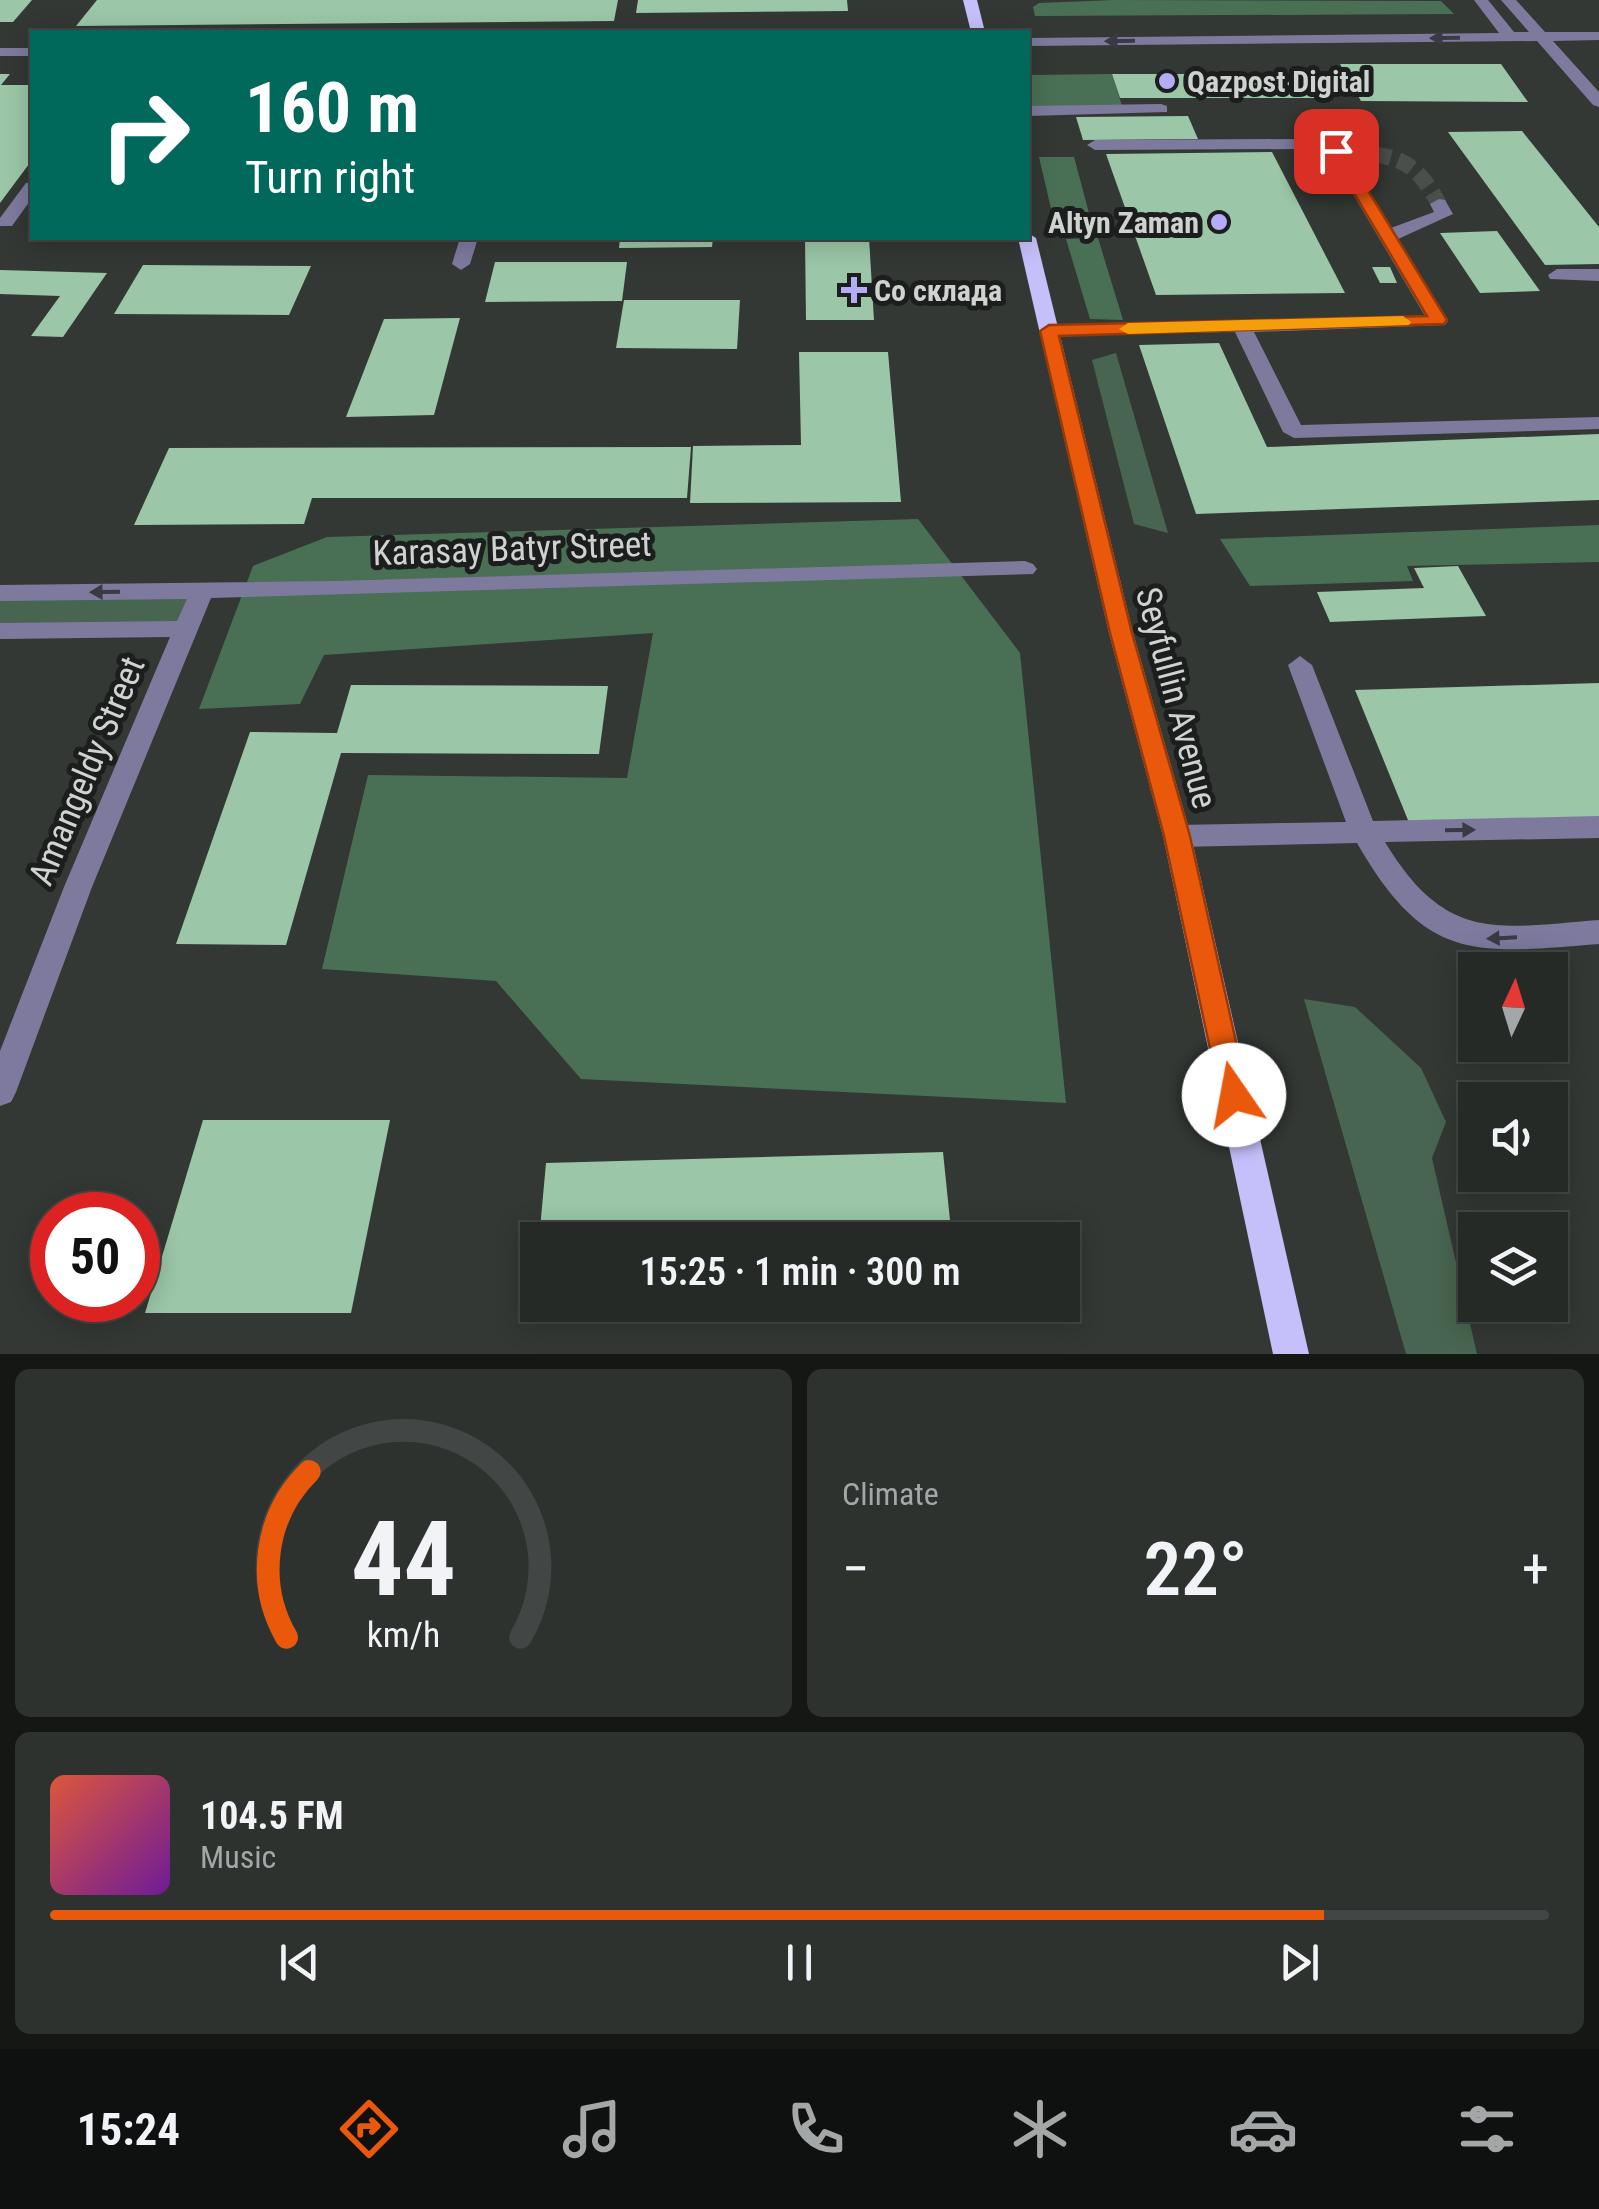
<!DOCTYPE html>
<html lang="en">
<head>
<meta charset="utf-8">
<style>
  :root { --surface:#262a27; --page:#2e322f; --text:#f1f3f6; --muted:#a4a7a7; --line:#424644; --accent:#ea580c }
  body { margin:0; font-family:"Roboto Condensed",sans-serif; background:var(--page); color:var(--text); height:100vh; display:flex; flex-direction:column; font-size:38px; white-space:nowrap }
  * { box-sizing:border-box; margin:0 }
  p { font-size:32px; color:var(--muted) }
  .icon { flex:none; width:55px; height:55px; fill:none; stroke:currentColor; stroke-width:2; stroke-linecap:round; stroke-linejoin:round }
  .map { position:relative; height:1354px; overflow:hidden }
  .details { display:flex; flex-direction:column; gap:15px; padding:15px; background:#151715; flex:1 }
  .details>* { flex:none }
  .guide { position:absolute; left:30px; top:30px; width:1000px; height:210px; border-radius:0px; box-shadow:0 5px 25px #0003,0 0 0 2px var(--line); background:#00695c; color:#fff; overflow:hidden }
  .needle { width:65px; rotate:4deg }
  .controls { position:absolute; left:1458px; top:952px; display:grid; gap:20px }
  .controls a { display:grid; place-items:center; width:110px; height:110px; border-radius:0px; background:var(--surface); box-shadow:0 5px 25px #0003,0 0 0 2px var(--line); font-size:50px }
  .speed { position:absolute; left:30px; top:1192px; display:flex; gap:20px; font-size:50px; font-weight:700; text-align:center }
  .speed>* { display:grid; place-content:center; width:130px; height:130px; border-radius:50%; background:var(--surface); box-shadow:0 5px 25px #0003,0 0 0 2px var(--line); line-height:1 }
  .speed .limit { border:15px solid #d22; background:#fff; color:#111 }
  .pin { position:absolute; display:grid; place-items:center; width:85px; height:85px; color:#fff; margin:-42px; border-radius:20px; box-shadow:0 5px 15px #0006 }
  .me { position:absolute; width:110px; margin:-55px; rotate:348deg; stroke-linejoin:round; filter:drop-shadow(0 0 8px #0008) }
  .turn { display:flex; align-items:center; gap:35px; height:210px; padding:0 50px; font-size:45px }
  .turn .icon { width:130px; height:130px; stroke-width:2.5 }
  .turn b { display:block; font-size:70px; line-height:85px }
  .big { font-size:75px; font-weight:600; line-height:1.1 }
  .details .widget { flex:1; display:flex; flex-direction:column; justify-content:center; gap:15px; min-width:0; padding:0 35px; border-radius:15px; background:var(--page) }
  .details .dial { align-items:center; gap:0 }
  .dial svg { height:260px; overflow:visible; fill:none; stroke:var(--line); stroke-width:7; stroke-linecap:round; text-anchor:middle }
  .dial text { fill:var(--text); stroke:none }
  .song { display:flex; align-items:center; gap:30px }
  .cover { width:120px; height:120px; border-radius:15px; background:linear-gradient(135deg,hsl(10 70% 55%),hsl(280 70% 35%)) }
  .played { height:10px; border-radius:5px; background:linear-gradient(90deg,var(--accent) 85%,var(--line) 85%) }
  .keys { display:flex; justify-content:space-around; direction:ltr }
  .heat { display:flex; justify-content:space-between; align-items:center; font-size:55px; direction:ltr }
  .details .tiles { flex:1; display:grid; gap:15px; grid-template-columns:1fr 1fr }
  .widget:last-child { grid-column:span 2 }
  .trip { position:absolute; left:520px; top:1222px; width:560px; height:100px; border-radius:0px; background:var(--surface); box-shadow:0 5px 25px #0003,0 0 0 2px var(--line); font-weight:600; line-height:100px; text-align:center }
  .menu { display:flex; height:160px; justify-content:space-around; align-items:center; background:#0f1110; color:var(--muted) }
  .menu .icon { width:70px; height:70px }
  .menu .on { color:var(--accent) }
  .menu b { font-size:45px; color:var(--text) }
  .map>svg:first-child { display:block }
  .green { fill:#476550 }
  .forest { fill:#497055 }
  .building { fill:#9bc6a7 }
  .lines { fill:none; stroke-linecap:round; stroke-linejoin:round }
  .minor-tunnel { stroke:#4a4f4b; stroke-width:16; stroke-dasharray:16 8; stroke-linecap:butt }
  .minor { fill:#7e7a9e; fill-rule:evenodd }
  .major { fill:#c5bffa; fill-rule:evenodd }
  .oneway { fill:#393a44 }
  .route { fill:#ea580c; stroke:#983908; stroke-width:2.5 }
  .slow { fill:#f59e0b }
  .poi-dot { fill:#b5acf8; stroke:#1c1e1d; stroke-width:4 }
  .labels { text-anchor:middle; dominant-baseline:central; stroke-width:10; stroke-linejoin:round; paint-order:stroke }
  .far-poi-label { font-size:30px; font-weight:bold; fill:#cfd3d0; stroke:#1c1e1d; text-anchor:start }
  .street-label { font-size:35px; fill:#cfd3d0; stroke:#1c1e1d }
</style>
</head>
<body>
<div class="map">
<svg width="1599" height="1354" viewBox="0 0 1599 1354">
  <rect width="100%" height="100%" fill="#333834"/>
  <g class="green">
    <path d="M1116,353l52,180 -34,-9 -42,-164z"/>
    <path d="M202,591l-16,38 -186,1v-36z"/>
    <path d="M1304,999l51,8 66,61 25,54 -14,36 45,196h-71z"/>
  </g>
  <g class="forest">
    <path d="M1114,0l327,1 13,13 -419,2 -2,-9 6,-4z"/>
    <path d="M1112,74l10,32 -94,1v-32z"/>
    <path d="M1039,157h35l15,56h-37z"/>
    <path d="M1098,238l25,82 -33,-1 -24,-80z"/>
    <path d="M918,519l102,134 46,450 -485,-24 -85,-98 -174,-12 46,-194 259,3 26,-145 -329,22 -24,49 -101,5 54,-143 74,-29z"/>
    <path d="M1599,525v37l-192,4 6,15 -163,5 -30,-47z"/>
  </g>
  <g class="building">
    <path d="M0,0h32l-19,22h-13z"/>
    <path d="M97,0h521l-4,21 -538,5z"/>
    <path d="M638,0h209l1,11 -212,2z"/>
    <path d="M1340,64h161l27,38 -167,-1z"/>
    <path d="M0,74h10l-9,11h31v75l-32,43z"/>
    <path d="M1112,74h202l13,24h-207z"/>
    <path d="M1188,116l10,23 -115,1 -7,-23z"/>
    <path d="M1522,131l77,96v37l-54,1 -97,-133z"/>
    <path d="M1272,152l73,141 -189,2 -50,-141z"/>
    <path d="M1497,231l43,60 -60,2 -40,-60z"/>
    <path d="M620,238h93l-1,9 -93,1z"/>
    <path d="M805,238h64l5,82h-68z"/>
    <path d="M495,262h132l-5,39 -137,1z"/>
    <path d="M143,265l168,1 -22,49 -175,-1z"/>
    <path d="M1372,267h18l7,16h-17z"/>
    <path d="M0,270l107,3 -44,64 -32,-1 29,-40 -60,-2z"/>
    <path d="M624,300h116l-3,49 -121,-1z"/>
    <path d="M460,318l-26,97 -88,2 38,-98z"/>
    <path d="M1219,343l48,104 332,-13v66l-403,14 -57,-169z"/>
    <path d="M799,352h89l13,150 -211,1 3,-57 108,-1z"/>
    <path d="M691,447l-4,51h-375l-8,26 -170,1 35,-77z"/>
    <path d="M1458,566l28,50 -156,6 -13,-30 107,-4 -10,-20z"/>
    <path d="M1599,683v136l-189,6 -55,-135z"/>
    <path d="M351,685l257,1 -9,68 -258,-1 -55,192 -110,-1 74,-212 87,1z"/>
    <path d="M203,1120h187l-39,193h-206z"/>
    <path d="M943,1152l9,88h-413l7,-77z"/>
  </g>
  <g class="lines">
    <path class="minor-tunnel" d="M1351,152c48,4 64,8 88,52"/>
    <g class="minor">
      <path d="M1474,0h14l26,32h15l-28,-32h15l29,32h54v8l-46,1 46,51v15l-6,-2 -56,-64 -509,5v-8l471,-5z"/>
      <rect x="0" y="48" width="32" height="8"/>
      <path d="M1161,104l6,2v6l-139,4v-10z"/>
      <path d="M1297,139l45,8 49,81 43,-16 -4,-8 9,-5 6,1 8,14 -55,25 50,82 -3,4 -191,7 47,93 298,-8v12l-305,9 -11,-6 -48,-100 -193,3 -3,-4 10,-6 376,-9 -95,-161 -33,-6 -202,1 -8,-5 8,-5z"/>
      <path d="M32,182v16l-20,28h-12v-8l26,-35z"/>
      <path d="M460,238h18l-8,26 -9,6 -9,-6z"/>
      <path d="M1557,269h42v12l-49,-2 -2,-4z"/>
      <path d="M1025,561l8,3 4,5 -4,5 -822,24 -119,289 -76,205 -5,10 -11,4v-55l64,-164 106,-250 -170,2v-16l177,-2 10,-22 -187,2v-16l336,-4z"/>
      <path d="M1300,656l12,9 61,156 226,-5v22l-214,4c61,101 112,86 214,78v24c-125,10 -173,19 -242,-101l-180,4 -10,-3 -4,-8 4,-8 10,-3 169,-3 -58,-157z"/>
    </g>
    <g class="major">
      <path d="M963,0h14l8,32h-14z"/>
      <path d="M1028,233l8,5 97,395 58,203 118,518h-36l-110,-518 -54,-203 -91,-395h10z"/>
    </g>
  </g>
  <defs><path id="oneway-solid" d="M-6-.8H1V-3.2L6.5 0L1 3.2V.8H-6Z" transform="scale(2.5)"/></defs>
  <g class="oneway">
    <use href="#oneway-solid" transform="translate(1445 38) rotate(179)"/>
    <use href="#oneway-solid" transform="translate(1120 41) rotate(179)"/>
    <use href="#oneway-solid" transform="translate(105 592) rotate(179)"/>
    <use href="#oneway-solid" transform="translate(1460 830) rotate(-1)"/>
    <use href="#oneway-solid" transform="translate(1502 938) rotate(177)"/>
  </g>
  <path class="route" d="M1336,146l8,5 103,169 -3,4 -385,12 73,297 58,203 58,259 -4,9 -10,4 -10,-4 -4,-9 -56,-259 -54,-203 -70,-302 9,-6 378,-9 -98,-165z"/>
  <path class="slow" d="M1403,316l8,6 -2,3 -281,9 -9,-5 9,-6z"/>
  <g class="poi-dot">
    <circle cx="1167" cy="81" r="10"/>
    <circle cx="1219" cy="222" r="10"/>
    <path d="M849 275h10v10h10v10h-10v10h-10v-10h-10v-10h10z"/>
  </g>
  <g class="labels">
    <g class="far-poi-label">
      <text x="1187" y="81">Qazpost Digital</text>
      <text x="1199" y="222" text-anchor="end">Altyn Zaman</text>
      <text x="874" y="290">Со склада</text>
    </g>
    <g class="street-label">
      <text transform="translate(512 549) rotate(-2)">Karasay Batyr Street</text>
      <text transform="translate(1176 698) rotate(75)">Seyfullin Avenue</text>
      <text transform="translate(87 771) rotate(-67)">Amangeldy Street</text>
    </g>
  </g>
</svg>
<div class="controls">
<a><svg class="needle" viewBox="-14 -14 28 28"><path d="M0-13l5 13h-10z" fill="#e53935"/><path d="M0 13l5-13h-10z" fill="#a4a7a7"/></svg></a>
<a><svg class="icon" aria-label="sound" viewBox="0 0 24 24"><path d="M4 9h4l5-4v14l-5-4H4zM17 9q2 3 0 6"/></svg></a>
<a><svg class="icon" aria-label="layers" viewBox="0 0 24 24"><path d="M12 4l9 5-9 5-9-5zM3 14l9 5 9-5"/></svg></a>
</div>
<div class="speed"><div class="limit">50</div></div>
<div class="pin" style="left:1336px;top:151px;background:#d93025"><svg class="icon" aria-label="arrive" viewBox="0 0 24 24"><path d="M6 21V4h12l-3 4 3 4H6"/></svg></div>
<svg class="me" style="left:1234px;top:1095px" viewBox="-20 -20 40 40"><circle r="19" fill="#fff"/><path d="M0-13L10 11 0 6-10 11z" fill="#ea580c"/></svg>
<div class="trip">15:25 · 1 min · 300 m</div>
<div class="guide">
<div class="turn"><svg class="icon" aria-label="right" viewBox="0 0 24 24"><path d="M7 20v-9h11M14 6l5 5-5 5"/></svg><div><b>160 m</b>Turn right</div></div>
</div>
</div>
<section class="details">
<div class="tiles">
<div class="widget dial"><svg viewBox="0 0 100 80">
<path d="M14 69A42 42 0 1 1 86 69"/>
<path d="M14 69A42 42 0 0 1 21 18" stroke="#ea580c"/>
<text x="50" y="56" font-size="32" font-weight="700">44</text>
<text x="50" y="72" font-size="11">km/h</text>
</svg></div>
<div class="widget"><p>Climate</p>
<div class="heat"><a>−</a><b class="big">22°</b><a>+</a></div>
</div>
<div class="widget">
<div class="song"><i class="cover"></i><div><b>104.5 FM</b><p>Music</p></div></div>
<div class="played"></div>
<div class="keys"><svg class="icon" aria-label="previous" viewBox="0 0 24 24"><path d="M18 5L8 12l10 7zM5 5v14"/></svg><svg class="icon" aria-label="pause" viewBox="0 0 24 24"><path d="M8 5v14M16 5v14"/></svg><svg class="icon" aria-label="next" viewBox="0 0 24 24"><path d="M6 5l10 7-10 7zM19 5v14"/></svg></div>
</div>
</div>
</section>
<nav class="menu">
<b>15:24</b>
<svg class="icon on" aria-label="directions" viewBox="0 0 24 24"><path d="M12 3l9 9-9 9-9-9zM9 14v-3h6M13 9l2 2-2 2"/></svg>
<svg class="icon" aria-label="music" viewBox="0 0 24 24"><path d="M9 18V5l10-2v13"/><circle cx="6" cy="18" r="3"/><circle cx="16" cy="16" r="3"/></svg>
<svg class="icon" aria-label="phone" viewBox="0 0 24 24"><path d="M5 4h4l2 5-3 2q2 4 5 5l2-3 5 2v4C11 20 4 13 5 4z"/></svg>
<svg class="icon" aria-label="climate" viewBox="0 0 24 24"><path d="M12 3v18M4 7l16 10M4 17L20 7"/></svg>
<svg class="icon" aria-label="car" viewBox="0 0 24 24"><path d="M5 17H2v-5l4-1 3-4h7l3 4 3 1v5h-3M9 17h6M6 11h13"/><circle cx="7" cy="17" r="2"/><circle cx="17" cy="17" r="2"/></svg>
<svg class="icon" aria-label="filters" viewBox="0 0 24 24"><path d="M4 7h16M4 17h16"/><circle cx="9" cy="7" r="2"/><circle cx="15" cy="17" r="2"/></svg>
</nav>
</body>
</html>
